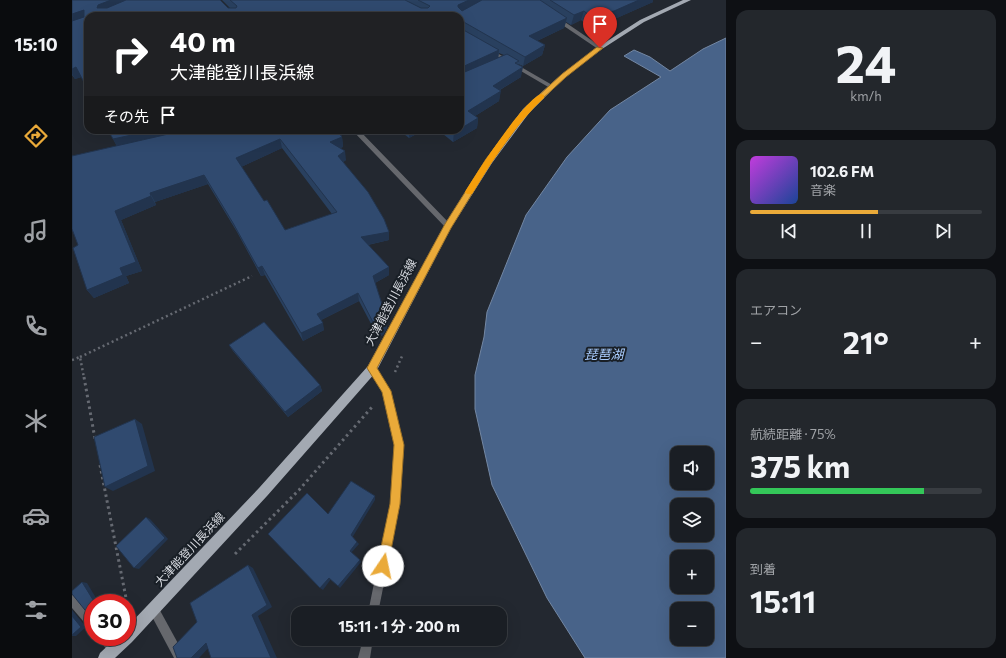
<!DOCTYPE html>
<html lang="ja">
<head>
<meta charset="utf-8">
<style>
  :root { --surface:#1a1e24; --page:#23272c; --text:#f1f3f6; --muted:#9fa2a6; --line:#383c41; --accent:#eaaa39 }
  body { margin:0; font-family:Commissioner,"Noto Sans JP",sans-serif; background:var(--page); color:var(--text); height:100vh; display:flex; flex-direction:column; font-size:15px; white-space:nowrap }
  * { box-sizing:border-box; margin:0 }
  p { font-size:13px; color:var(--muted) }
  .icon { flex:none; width:22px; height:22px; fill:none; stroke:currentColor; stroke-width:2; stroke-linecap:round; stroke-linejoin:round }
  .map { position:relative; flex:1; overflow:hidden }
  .side { display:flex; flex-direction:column; gap:10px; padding:10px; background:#0e1014; width:280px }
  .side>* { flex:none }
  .hud { position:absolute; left:12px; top:12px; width:380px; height:122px; border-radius:12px; box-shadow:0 4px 16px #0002,0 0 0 1px var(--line); background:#202124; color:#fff; overflow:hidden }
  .tools { position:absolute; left:598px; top:446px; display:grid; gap:8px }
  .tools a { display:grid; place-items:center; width:44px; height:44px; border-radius:8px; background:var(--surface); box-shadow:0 4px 16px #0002,0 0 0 1px var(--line); font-size:20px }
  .speed { position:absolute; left:12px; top:594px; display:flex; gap:8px; font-size:20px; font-weight:700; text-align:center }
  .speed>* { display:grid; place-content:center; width:52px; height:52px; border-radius:50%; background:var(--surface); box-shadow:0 4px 16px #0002,0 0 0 1px var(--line); line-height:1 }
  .speed .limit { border:6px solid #d22; background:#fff; color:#111 }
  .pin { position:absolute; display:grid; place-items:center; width:34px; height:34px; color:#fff; margin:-41px -17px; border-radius:50% 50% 50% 0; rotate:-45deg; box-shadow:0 0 4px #0007 }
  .pin .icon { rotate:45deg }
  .me { position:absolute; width:44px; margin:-22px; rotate:11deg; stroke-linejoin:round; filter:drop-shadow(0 0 3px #0008) }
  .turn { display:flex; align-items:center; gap:14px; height:84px; padding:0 20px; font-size:18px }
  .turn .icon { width:52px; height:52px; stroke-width:2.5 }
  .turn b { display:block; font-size:28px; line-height:34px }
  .then { display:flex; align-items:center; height:38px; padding:0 20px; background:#0003; gap:8px; font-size:15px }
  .big { font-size:30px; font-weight:700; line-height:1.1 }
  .side .card { flex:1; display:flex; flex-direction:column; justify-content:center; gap:6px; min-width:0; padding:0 14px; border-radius:12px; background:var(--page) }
  .side .dial { align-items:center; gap:0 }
  .dial b { font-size:52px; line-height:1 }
  .song { display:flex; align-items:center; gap:12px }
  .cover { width:48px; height:48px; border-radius:6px; background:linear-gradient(135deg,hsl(290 70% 55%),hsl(220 70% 35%)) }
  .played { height:4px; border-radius:2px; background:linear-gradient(90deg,var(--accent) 55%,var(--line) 55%) }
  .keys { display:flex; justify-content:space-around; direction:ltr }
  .heat { display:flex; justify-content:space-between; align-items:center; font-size:22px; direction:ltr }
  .charge { height:6px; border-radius:3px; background:linear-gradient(90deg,#34c759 75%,var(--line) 0) }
  .trip { position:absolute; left:219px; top:606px; width:216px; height:40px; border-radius:12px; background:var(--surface); box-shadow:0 4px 16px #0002,0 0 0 1px var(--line); font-weight:700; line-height:40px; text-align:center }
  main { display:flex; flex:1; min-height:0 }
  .tab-bar { display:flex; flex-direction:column; width:72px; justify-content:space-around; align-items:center; background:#0a0c0e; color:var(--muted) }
  .tab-bar .icon { width:28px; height:28px }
  .tab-bar .active { color:var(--accent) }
  .tab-bar b { font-size:18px; color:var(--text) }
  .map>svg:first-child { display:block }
  .water { fill:#486389; stroke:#7387a3; fill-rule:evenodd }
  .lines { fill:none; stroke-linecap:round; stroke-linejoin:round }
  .path-far1 { stroke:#666a72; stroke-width:2.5; stroke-dasharray:2 3; stroke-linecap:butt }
  .path { stroke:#666a72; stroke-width:3; stroke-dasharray:2.5 3.5; stroke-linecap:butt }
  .street { fill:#66686d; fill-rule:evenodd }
  .primary { fill:#a3a9b2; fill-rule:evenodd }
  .wall { fill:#29405f; fill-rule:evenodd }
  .shaded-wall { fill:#22344e }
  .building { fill:#304a6f; stroke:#22344e; fill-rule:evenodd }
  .route { fill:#eaaa39; stroke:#986e25 }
  .slow { fill:#f59e0b }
  .labels { text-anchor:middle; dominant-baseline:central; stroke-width:4; stroke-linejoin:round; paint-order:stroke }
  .street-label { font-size:12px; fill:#d8dbe1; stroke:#191f26 }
  .water-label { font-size:13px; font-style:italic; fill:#a9ccfe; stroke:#191f26 }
</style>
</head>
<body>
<main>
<nav class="tab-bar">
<b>15:10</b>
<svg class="icon active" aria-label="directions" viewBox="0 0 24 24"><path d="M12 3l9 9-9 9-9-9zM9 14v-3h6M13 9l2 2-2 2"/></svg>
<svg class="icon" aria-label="music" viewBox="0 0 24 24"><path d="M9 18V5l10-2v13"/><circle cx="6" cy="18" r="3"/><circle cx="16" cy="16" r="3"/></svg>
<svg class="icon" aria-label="phone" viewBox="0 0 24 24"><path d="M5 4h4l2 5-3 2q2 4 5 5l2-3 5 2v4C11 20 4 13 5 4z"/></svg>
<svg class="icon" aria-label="climate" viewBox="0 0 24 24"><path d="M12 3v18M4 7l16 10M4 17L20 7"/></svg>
<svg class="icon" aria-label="car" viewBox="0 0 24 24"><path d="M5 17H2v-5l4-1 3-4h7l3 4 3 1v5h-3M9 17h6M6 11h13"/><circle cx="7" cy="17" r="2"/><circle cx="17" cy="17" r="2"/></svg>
<svg class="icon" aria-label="filters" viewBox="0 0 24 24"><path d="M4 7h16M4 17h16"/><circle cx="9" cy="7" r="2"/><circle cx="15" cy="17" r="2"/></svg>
</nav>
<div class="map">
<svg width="654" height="658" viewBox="0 0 654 658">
  <rect width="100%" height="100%" fill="#232830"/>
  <path class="water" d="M654,38v620h-141l-38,-60 -55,-113 -17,-76v-34l9,-38 3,-25 39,-97 41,-58 43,-47 51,-33 -37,-21 10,-6 16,7 20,14 33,-22zM605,453h30v30h-30zM605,505h30v30h-30zM605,557h30v30h-30zM605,609h30v30h-30z"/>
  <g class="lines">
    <g class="path-far1">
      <path d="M8,357l172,-81"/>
      <path d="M0,360l8,-3 4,21"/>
      <path d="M323,372l8,-18"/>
    </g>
    <g class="path">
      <path d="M12,377l11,62"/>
      <path d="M28,465l27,138"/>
      <path d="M163,554l64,-64 73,-83"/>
    </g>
    <g class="street">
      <path d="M483,18h4l44,30 -5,1 -43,-29z"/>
      <path d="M418,49l64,37 1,1 -5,1 -62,-36v-2z"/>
      <path d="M280,130h7l91,94 2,2 -2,2h-4z"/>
      <path d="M300,365l3,1 15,25 14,54 -4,59 -22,109h-10l22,-109 4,-59 -12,-53 -14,-23 1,-3z"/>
      <path d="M0,595l4,1 17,20v13l-4,-1 -17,-20z"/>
      <path d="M81,604l4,1 29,53h-12l-26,-49 1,-4z"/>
      <path d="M27,637h12l8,8 1,4 -1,4 -4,1c-7,-2 -14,-10 -16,-17z"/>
      <path d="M291,639h10l-3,19h-12z"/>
    </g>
    <path class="primary" d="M611,0h8l-47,22 -42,27 -36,27 -37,37 -37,50 -41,65 -75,144 -109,124 -135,146 -17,16h-17l2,-5 17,-16h10v-10l132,-139 109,-122 77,-142 41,-65 37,-50 39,-35 36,-27 42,-27z"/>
  </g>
  <g class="wall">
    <path d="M0,0l158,8 -8,-8h431v2l-43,19 -22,5 -7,-6 -10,5 -5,-3 -2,6 -27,13 8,4 -3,10 -19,11 -5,-2 3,13 -21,13 -1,11 -24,15 3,2 -1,10 -24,14 -15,-12h22v-114l-379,61 -6,2 -3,-4zM427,53l5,2 -6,3z"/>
    <path d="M36,130h243v1l-11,5 2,1 1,10 -3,1 6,12 -3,2 46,70v8l-21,5 21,22v8l-14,8 12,37v8l-4,7 -5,2 -19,-36 -38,19 3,10 -21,11 -38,-66 -4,1 -24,-44 -29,-48 -53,18 1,3 -35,15 21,51 -16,5 3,7 -35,15 -7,-8 -9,-45 39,-99zM210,148l50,66 -47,16 -21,-29 -23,-34z"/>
    <path d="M327,130h25l-15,8z"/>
    <path d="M157,345l91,40 2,6 -34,26 -55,-66z"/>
  </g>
  <g class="shaded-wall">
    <path d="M39,0h29l-38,16 -5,-8 1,-3z"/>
    <path d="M397,0h19l-31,16 1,-11z"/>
    <path d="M567,0h14v2l-43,19 -22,5 3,-9z"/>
    <path d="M12,10l4,8 -16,7v-11z"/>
    <path d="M512,11l-3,9 -10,5 3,-10z"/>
    <path d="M495,18l-3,10 -38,18 3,-10z"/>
    <path d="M388,21h2l-1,10z"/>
    <path d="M473,45l-3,10 -19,11 2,-9z"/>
    <path d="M427,50l-1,10 -38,17v-9z"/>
    <path d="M4,67l6,10 -7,2 -3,-5v-5z"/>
    <path d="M451,67l-2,10 -30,18 2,-9z"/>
    <path d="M429,91l-2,10 -32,20 1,-10z"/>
    <path d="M406,118l-1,10 -24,14 1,-10 4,-2h2v-1z"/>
    <path d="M83,130h45l-82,19 -5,-10z"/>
    <path d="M262,130h17v1l-16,7z"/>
    <path d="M337,130h15l-15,8z"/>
    <path d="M270,137l1,10 -11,4 -2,-9z"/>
    <path d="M208,139l2,9 -43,20 -3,-10z"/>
    <path d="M273,151l1,9 -7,5 -1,-9z"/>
    <path d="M132,175l4,9 -53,18 -5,-9z"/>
    <path d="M79,196l5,9 -35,15 21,51 -16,5 3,7 -35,15 -7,-8 28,-79z"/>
    <path d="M317,232v8l-27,6 -1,-9z"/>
    <path d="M190,266l3,9 -4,1 -3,-8z"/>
    <path d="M317,267v8l-16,9v-8z"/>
    <path d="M286,293l1,8 -40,20 -2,-7z"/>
    <path d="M315,320v8l-4,7 -5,2 -1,-7z"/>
    <path d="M251,323l1,7 -21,11 -2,-8z"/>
    <path d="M248,385l2,6 -34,26 -3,-5z"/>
    <path d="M63,419l7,5 13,47 -42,20 -8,-4z"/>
    <path d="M303,496v4l-23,38 -1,-3z"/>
    <path d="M74,517l4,2 18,20 -29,30 -5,-1z"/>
    <path d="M285,542l2,2 -8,9 -1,-2z"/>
    <path d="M288,560l1,2 -21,26 -2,-2z"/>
    <path d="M176,565l5,3 19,39 -14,9 19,42h-6l-19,-43z"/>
    <path d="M257,578l2,1 -8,11 -3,-2z"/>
    <path d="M10,582l5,1 12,20h-4z"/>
    <path d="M0,610l14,17 -10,9h-4z"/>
    <path d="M134,643h7l-14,15h-8z"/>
  </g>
  <g class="building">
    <path d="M0,0h39l-13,5 -1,3h10l19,-8h94l8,8h8l1,-2 -7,-6h175l16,8h7l2,-2 -12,-6h51l-11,5v2l4,4 20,-11h58l27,18 -38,18 16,9 -20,12 -63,-36h-2v-5h-372v74l-12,-23 -4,2v-48l12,-4v-7l-12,4z"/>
    <path d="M478,0h89l-25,11 -23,6 -7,-6 -10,4z"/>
    <path d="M388,24v4l39,22 -39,18v5z"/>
    <path d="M435,54l12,7 -4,2 8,4 -30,19 8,5 -33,20 10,7 -18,11v-55z"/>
    <path d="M36,130h47l-42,9z"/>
    <path d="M114,130h150l6,7 -12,5 15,9 -7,5 30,36 16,27 5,13 -28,5 28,30 -16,9 14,44 -4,8 -6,2 -19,-37 -41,21 6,9 -22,10 -39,-67 -4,2 -25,-45 -29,-48 -54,18 1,3 -36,15 21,51 -16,6 3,7 -36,15 -14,-42 5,-3 -6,-16v-73zM208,139l57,73 -52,18 -18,-30 -3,1 -28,-43z"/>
    <path d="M379,130h7l-4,2z"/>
    <path d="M192,322l56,63 -35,27 -56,-67z"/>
    <path d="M63,419l13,47 -43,21 -11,-50z"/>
    <path d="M279,481l24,15 -24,39 6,7 -7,9 10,9 -22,26 -9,-8 -9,10 -52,-54 39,-41 21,21z"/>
    <path d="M74,517l19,21 -31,30 -18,-22z"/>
    <path d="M176,565l19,40 -15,10 19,43h-60l-5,-15 -15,15h-14l-4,-11 24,-25 -7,-19z"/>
    <path d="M10,582l13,21h-2v13l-3,3 -1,-4 -17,-21v-3z"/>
    <path d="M0,616l9,11 -9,8z"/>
  </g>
  <path class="route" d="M525,47l6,1 -37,29 -38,35 -37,51 -40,65 -74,140 14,23 13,54 -4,59 -12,62 -1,4 -4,2 -5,-2 -1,-4 13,-62 4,-59 -12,-53 -15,-24 78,-144 41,-65 38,-50 38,-35z"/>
  <path class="slow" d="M469,94l3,1v3c-29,27 -51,62 -72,96h-5l-2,-2c12,-20 58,-91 76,-98z"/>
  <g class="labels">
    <g class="street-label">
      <text transform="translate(318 302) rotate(-62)">大津能登川長浜線</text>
      <text transform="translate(117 549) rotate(-47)">大津能登川長浜線</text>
    </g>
    <g class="water-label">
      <text x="532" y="354">琵琶湖</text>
    </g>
  </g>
</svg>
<div class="tools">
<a><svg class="icon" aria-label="sound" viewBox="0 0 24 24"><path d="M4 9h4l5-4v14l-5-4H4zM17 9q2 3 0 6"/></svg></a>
<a><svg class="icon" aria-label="layers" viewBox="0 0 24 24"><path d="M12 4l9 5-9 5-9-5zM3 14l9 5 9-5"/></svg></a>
<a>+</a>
<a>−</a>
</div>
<div class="speed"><div class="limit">30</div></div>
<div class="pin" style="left:528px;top:48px;background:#d93025"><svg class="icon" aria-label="arrive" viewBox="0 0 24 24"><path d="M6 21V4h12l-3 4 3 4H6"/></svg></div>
<svg class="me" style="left:311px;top:566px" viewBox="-20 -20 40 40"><circle r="19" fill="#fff"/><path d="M0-13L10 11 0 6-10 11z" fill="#eaaa39"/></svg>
<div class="trip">15:11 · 1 分 · 200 m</div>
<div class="hud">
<div class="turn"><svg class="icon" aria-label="right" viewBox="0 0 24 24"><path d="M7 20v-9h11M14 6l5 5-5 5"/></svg><div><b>40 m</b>大津能登川長浜線</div></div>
<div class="then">その先<svg class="icon" aria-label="arrive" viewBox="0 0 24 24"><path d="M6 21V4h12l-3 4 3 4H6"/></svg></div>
</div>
</div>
<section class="side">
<div class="card dial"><b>24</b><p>km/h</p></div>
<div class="card">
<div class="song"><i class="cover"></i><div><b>102.6 FM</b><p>音楽</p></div></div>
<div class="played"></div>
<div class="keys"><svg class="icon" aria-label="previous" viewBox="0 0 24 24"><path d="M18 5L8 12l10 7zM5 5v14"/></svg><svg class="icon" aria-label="pause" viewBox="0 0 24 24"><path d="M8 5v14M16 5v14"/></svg><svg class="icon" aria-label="next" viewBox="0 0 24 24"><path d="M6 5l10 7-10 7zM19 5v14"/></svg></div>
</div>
<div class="card"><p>エアコン</p>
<div class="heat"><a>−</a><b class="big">21°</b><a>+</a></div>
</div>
<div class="card"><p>航続距離 · 75%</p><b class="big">375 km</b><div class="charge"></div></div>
<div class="card"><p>到着</p><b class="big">15:11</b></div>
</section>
</main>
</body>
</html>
